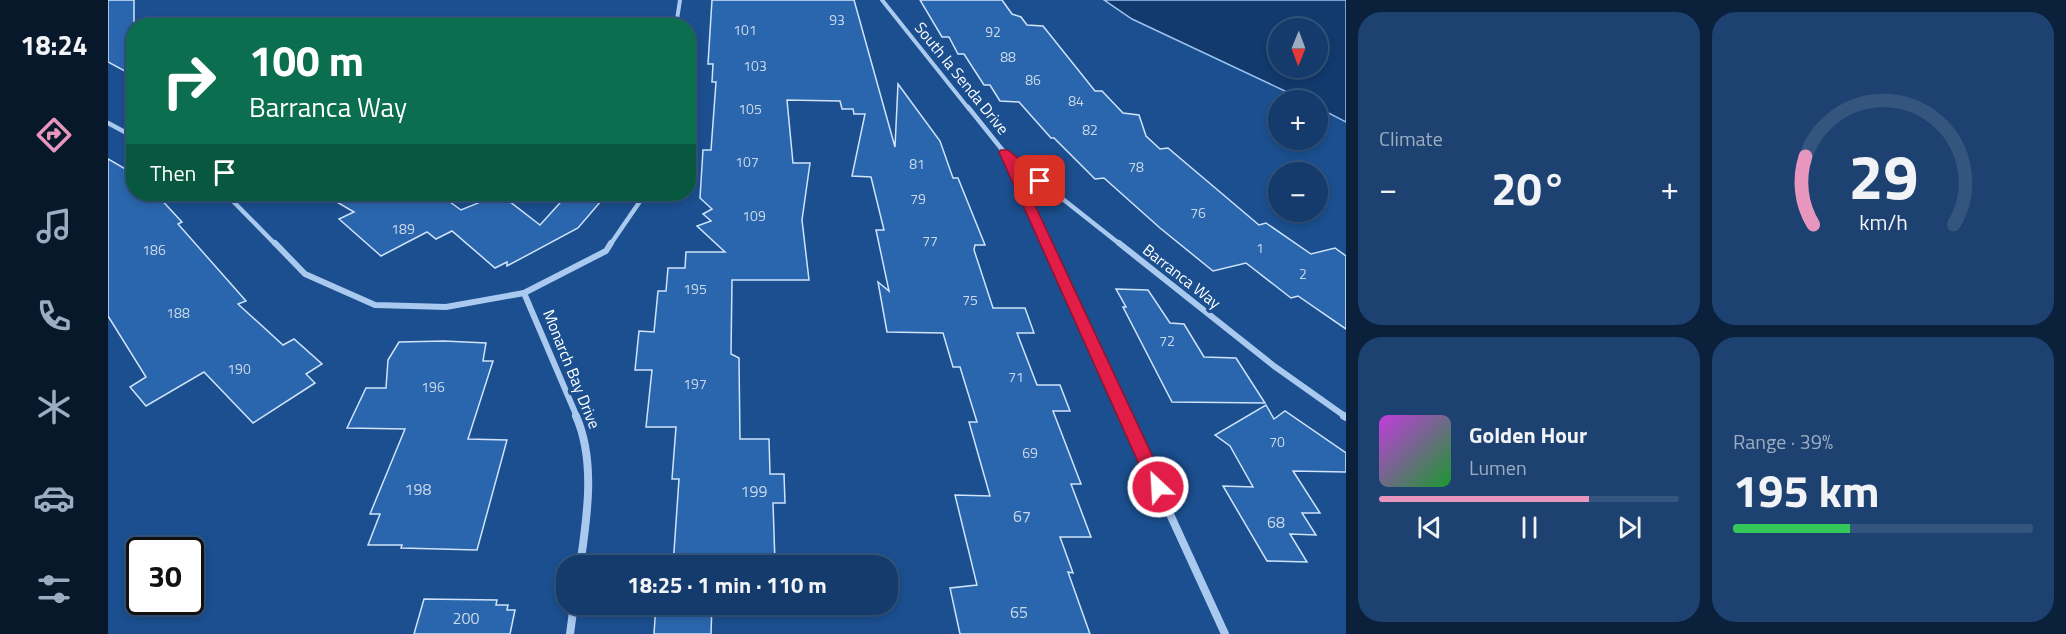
<!DOCTYPE html>
<html lang="en">
<head>
<meta charset="utf-8">
<style>
  :root { --surface:#143b6b; --page:#1d4271; --text:#f1f3f6; --muted:#9dadc1; --line:#33557e; --accent:#e797bd }
  body { margin:0; font-family:"Titillium Web",sans-serif; background:var(--page); color:var(--text); height:100vh; display:flex; flex-direction:column; font-size:22px; white-space:nowrap }
  * { box-sizing:border-box; margin:0 }
  p { font-size:20px; color:var(--muted) }
  .icon { flex:none; width:33px; height:33px; fill:none; stroke:currentColor; stroke-width:2; stroke-linecap:round; stroke-linejoin:round }
  .map { position:relative; flex:1; overflow:hidden }
  .panel { display:flex; flex-direction:column; gap:12px; padding:12px; background:#0b203b; width:720px }
  .panel>* { flex:none }
  .top-card { position:absolute; left:18px; top:18px; width:570px; height:183px; border-radius:24px; box-shadow:0 3px 9px #0003,0 0 0 2px var(--line); background:#0b6e4f; color:#fff; overflow:hidden }
  .needle { width:39px; rotate:181deg }
  .tools { position:absolute; left:1160px; top:18px; display:grid; gap:12px }
  .tools a { display:grid; place-items:center; width:60px; height:60px; border-radius:50%; background:var(--surface); box-shadow:0 3px 9px #0003,0 0 0 2px var(--line); font-size:30px }
  .speed { position:absolute; left:18px; top:537px; display:flex; gap:12px; font-size:30px; font-weight:700; text-align:center }
  .speed>* { display:grid; place-content:center; width:78px; height:78px; border-radius:50%; background:var(--surface); box-shadow:0 3px 9px #0003,0 0 0 2px var(--line); line-height:1 }
  .speed .limit { border:3px solid #111; border-radius:9px; background:#fff; color:#111 }
  .pin { position:absolute; display:grid; place-items:center; width:51px; height:51px; color:#fff; margin:-26px; border-radius:12px; box-shadow:0 3px 9px #0006 }
  .me { position:absolute; width:66px; margin:-33px; rotate:335deg; stroke-linejoin:round; filter:drop-shadow(0 0 4px #0008) }
  .turn { display:flex; align-items:center; gap:21px; height:126px; padding:0 24px; font-size:27px }
  .turn .icon { width:78px; height:78px; stroke-width:2.5 }
  .turn b { display:block; font-size:42px; line-height:51px }
  .then { display:flex; align-items:center; height:57px; padding:0 24px; background:#0003; gap:12px; font-size:22px }
  .big { font-size:45px; font-weight:700; line-height:1.1 }
  .panel .card { flex:1; display:flex; flex-direction:column; justify-content:center; gap:9px; min-width:0; padding:0 21px; border-radius:24px; background:var(--page) }
  .panel .dial { align-items:center; gap:0 }
  .dial svg { height:156px; overflow:visible; fill:none; stroke:var(--line); stroke-width:7; stroke-linecap:round; text-anchor:middle }
  .dial text { fill:var(--text); stroke:none }
  .song { display:flex; align-items:center; gap:18px }
  .cover { width:72px; height:72px; border-radius:9px; background:linear-gradient(135deg,hsl(290 70% 55%),hsl(130 70% 35%)) }
  .played { height:6px; border-radius:3px; background:linear-gradient(90deg,var(--accent) 70%,var(--line) 70%) }
  .keys { display:flex; justify-content:space-around; direction:ltr }
  .heat { display:flex; justify-content:space-between; align-items:center; font-size:33px; direction:ltr }
  .charge { height:9px; border-radius:4px; background:linear-gradient(90deg,#34c759 39%,var(--line) 0) }
  .panel .tiles { flex:1; display:grid; gap:12px; grid-template-columns:repeat(2,1fr) }
  .trip { position:absolute; left:448px; top:555px; width:342px; height:60px; border-radius:24px; background:var(--surface); box-shadow:0 3px 9px #0003,0 0 0 2px var(--line); font-weight:700; line-height:60px; text-align:center }
  main { display:flex; flex:1; min-height:0 }
  .tabs { display:flex; flex-direction:column; width:108px; justify-content:space-around; align-items:center; background:#08182b; color:var(--muted) }
  .tabs .icon { width:42px; height:42px }
  .tabs .current { color:var(--accent) }
  .tabs b { font-size:27px; color:var(--text) }
  .map>svg:first-child { display:block }
  .water { fill:#123a6d; stroke:#9cc4f0; stroke-width:1.5; fill-rule:evenodd }
  .building { fill:#2a66ad; stroke:#cfe3fa; stroke-width:1.5 }
  .lines { fill:none; stroke-linecap:round; stroke-linejoin:round }
  .street-far3 { stroke:#a9c9ee; stroke-width:4 }
  .street-far2 { stroke:#a9c9ee; stroke-width:4.5 }
  .street-far1 { stroke:#a9c9ee; stroke-width:6 }
  .street { stroke:#a9c9ee; stroke-width:8 }
  .route { fill:#e11d48; stroke:#92132f; stroke-width:1.5 }
  .labels { text-anchor:middle; dominant-baseline:central; stroke-width:6; stroke-linejoin:round; paint-order:stroke }
  .number-label { font-size:14px; fill:#cad9ea }
  .street-label { font-size:16px; fill:#fff; stroke:#1b4f8f }
  .near-number-label { font-size:16px; fill:#cad9ea }
</style>
</head>
<body>
<main>
<nav class="tabs">
<b>18:24</b>
<svg class="icon current" aria-label="directions" viewBox="0 0 24 24"><path d="M12 3l9 9-9 9-9-9zM9 14v-3h6M13 9l2 2-2 2"/></svg>
<svg class="icon" aria-label="music" viewBox="0 0 24 24"><path d="M9 18V5l10-2v13"/><circle cx="6" cy="18" r="3"/><circle cx="16" cy="16" r="3"/></svg>
<svg class="icon" aria-label="phone" viewBox="0 0 24 24"><path d="M5 4h4l2 5-3 2q2 4 5 5l2-3 5 2v4C11 20 4 13 5 4z"/></svg>
<svg class="icon" aria-label="climate" viewBox="0 0 24 24"><path d="M12 3v18M4 7l16 10M4 17L20 7"/></svg>
<svg class="icon" aria-label="car" viewBox="0 0 24 24"><path d="M5 17H2v-5l4-1 3-4h7l3 4 3 1v5h-3M9 17h6M6 11h13"/><circle cx="7" cy="17" r="2"/><circle cx="17" cy="17" r="2"/></svg>
<svg class="icon" aria-label="filters" viewBox="0 0 24 24"><path d="M4 7h16M4 17h16"/><circle cx="9" cy="7" r="2"/><circle cx="15" cy="17" r="2"/></svg>
</nav>
<div class="map">
<svg width="1238" height="634" viewBox="0 0 1238 634">
  <rect width="100%" height="100%" fill="#1b4f8f"/>
  <path class="water" d="M996,0h242v122l-29,-15v-7h-13l-172,-81zM1170,28h39v40h-39z"/>
  <g class="building">
    <path d="M0,0h26v76l-26,-14z"/>
    <path d="M604,0h142l41,147 3,-63 42,57 13,37h5l27,67h-10l-1,5 19,58h32l9,25h-17l20,52h23l10,26h-17l28,73h-10l20,53h-31l13,36 -5,-1 22,62h-130l-10,-46 27,-3 -22,-90 35,1 -21,-74h8l-17,-55h-7l-10,-34 -56,-1 -9,-50 11,9 -13,-61h8l-13,-53 -19,-1 13,-62h-11l-1,-5h-11l-2,-8 -53,-1 6,63h17l-8,57 7,60h-77l-1,74 8,4 1,81h29l1,35h14l1,29h-12l2,60 -102,3 6,-87h-7l4,-52h-30l6,-57h-17l4,-39 15,1 4,-41h8l2,-23h17l1,-16h39l-28,-26 14,-5 -8,-7 9,-5 -12,-11 3,-48h8l5,-68h-4l1,-18h-5z"/>
    <path d="M812,0h82l10,14 9,3 6,8 16,1 52,65h7l21,22 16,2 7,21 14,13 8,-1 91,77 7,-2 45,31 24,-6 11,8v73l-48,-33 -7,2 -45,-35 -33,8 -53,-43 -56,-50 -9,1 -41,-41h-3l-32,-36 -19,-1 -10,-16h-6l-20,-31h-6l-9,-17h-7z"/>
    <path d="M0,159l26,15v20h22l26,28 -4,2 68,77 -8,3 45,41 11,-6 28,25 -16,10 9,9 -62,40 -49,-51 -58,34 -16,-19 16,-10 -38,-61z"/>
    <path d="M215,194h116l22,16 39,-16 40,31 28,-31h39l-29,34 -71,38v-4l-12,6 -43,-37 -16,8 -9,-7 -46,24 -42,-37 15,-7z"/>
    <path d="M1008,289l32,1 22,33 14,1 20,33 32,1 29,45 -93,-1 -49,-95h3z"/>
    <path d="M336,341l42,2 -3,18h10l-25,78 39,1 -30,110 -76,-2 1,-3h-34l12,-31h-10l35,-85 -58,-1 19,-40h20l2,-28 11,-18z"/>
    <path d="M1158,405l8,14 11,-8 61,42v19l-53,-1 27,42h-18l14,22 -26,-1 17,28 -40,-1 -44,-75 30,1 -23,-41 -15,-11z"/>
    <path d="M316,599l73,1 -1,5h12l-1,5h8l-5,24h-96z"/>
    <path d="M548,604h56l-1,30h-57z"/>
  </g>
  <g class="lines">
    <g class="street-far3">
      <path d="M774,0l87,109"/>
      <path d="M568,26l4,-26"/>
    </g>
    <g class="street-far2">
      <path d="M860,107l36,45 43,93"/>
      <path d="M0,123l26,14"/>
      <path d="M899,155l114,90"/>
      <path d="M118,194l50,51"/>
      <path d="M502,245l35,-51"/>
    </g>
    <g class="street-far1">
      <path d="M167,243l30,31 70,31 71,2 78,-14 53,124"/>
      <path d="M938,243l80,174"/>
      <path d="M1011,243l155,123 72,51"/>
      <path d="M416,293l82,-42 5,-8"/>
    </g>
    <g class="street">
      <path d="M468,416c20,45 11,102 4,150"/>
      <path d="M1017,416l100,218"/>
      <path d="M1236,416l2,1"/>
      <path d="M462,634l4,-30"/>
    </g>
  </g>
  <path class="route" d="M893,150h7l38,31 -10,2 -19,-16 150,320 -3,6 -6,2 -6,-2 -153,-341z"/>
  <g class="labels">
    <g class="number-label">
      <text x="729" y="19">93</text>
      <text x="637" y="29">101</text>
      <text x="885" y="31">92</text>
      <text x="900" y="56">88</text>
      <text x="647" y="65">103</text>
      <text x="925" y="79">86</text>
      <text x="968" y="100">84</text>
      <text x="642" y="108">105</text>
      <text x="982" y="129">82</text>
      <text x="639" y="161">107</text>
      <text x="809" y="163">81</text>
      <text x="1028" y="166">78</text>
      <text x="810" y="198">79</text>
      <text x="1090" y="212">76</text>
      <text x="646" y="215">109</text>
      <text x="295" y="228">189</text>
      <text x="822" y="240">77</text>
      <text x="1152" y="247">1</text>
      <text x="46" y="249">186</text>
      <text x="1195" y="273">2</text>
      <text x="587" y="288">195</text>
      <text x="862" y="299">75</text>
      <text x="70" y="312">188</text>
      <text x="1059" y="340">72</text>
      <text x="131" y="368">190</text>
      <text x="908" y="376">71</text>
      <text x="587" y="383">197</text>
      <text x="325" y="386">196</text>
      <text x="1169" y="441">70</text>
      <text x="922" y="452">69</text>
    </g>
    <g class="street-label">
      <text transform="translate(854 78) rotate(51)">South la Senda Drive</text>
      <text transform="translate(1074 276) rotate(38)">Barranca Way</text>
      <text transform="translate(464 369) rotate(68)">Monarch Bay Drive</text>
    </g>
    <g class="near-number-label">
      <text x="310" y="489">198</text>
      <text x="646" y="491">199</text>
      <text x="914" y="516">67</text>
      <text x="1168" y="522">68</text>
      <text x="911" y="612">65</text>
      <text x="358" y="618">200</text>
    </g>
  </g>
</svg>
<div class="tools">
<a><svg class="needle" viewBox="-14 -14 28 28"><path d="M0-13l5 13h-10z" fill="#e53935"/><path d="M0 13l5-13h-10z" fill="#9dadc1"/></svg></a>
<a>+</a>
<a>−</a>
</div>
<div class="speed"><div class="limit">30</div></div>
<div class="pin" style="left:932px;top:181px;background:#d93025"><svg class="icon" aria-label="arrive" viewBox="0 0 24 24"><path d="M6 21V4h12l-3 4 3 4H6"/></svg></div>
<svg class="me" style="left:1050px;top:487px" viewBox="-20 -20 40 40"><circle r="17" fill="#e11d48" stroke="#fff" stroke-width="3"/><path d="M0-11L8 9 0 5-8 9z" fill="#fff"/></svg>
<div class="trip">18:25 · 1 min · 110 m</div>
<div class="top-card">
<div class="turn"><svg class="icon" aria-label="right" viewBox="0 0 24 24"><path d="M7 20v-9h11M14 6l5 5-5 5"/></svg><div><b>100 m</b>Barranca Way</div></div>
<div class="then">Then<svg class="icon" aria-label="arrive" viewBox="0 0 24 24"><path d="M6 21V4h12l-3 4 3 4H6"/></svg></div>
</div>
</div>
<section class="panel">
<div class="tiles">
<div class="card"><p>Climate</p>
<div class="heat"><a>−</a><b class="big">20°</b><a>+</a></div>
</div>
<div class="card dial"><svg viewBox="0 0 100 80">
<path d="M14 69A42 42 0 1 1 86 69"/>
<path d="M14 69A42 42 0 0 1 10 34" stroke="#e797bd"/>
<text x="50" y="56" font-size="32" font-weight="700">29</text>
<text x="50" y="72" font-size="11">km/h</text>
</svg></div>
<div class="card">
<div class="song"><i class="cover"></i><div><b>Golden Hour</b><p>Lumen</p></div></div>
<div class="played"></div>
<div class="keys"><svg class="icon" aria-label="previous" viewBox="0 0 24 24"><path d="M18 5L8 12l10 7zM5 5v14"/></svg><svg class="icon" aria-label="pause" viewBox="0 0 24 24"><path d="M8 5v14M16 5v14"/></svg><svg class="icon" aria-label="next" viewBox="0 0 24 24"><path d="M6 5l10 7-10 7zM19 5v14"/></svg></div>
</div>
<div class="card"><p>Range · 39%</p><b class="big">195 km</b><div class="charge"></div></div>
</div>
</section>
</main>
</body>
</html>
